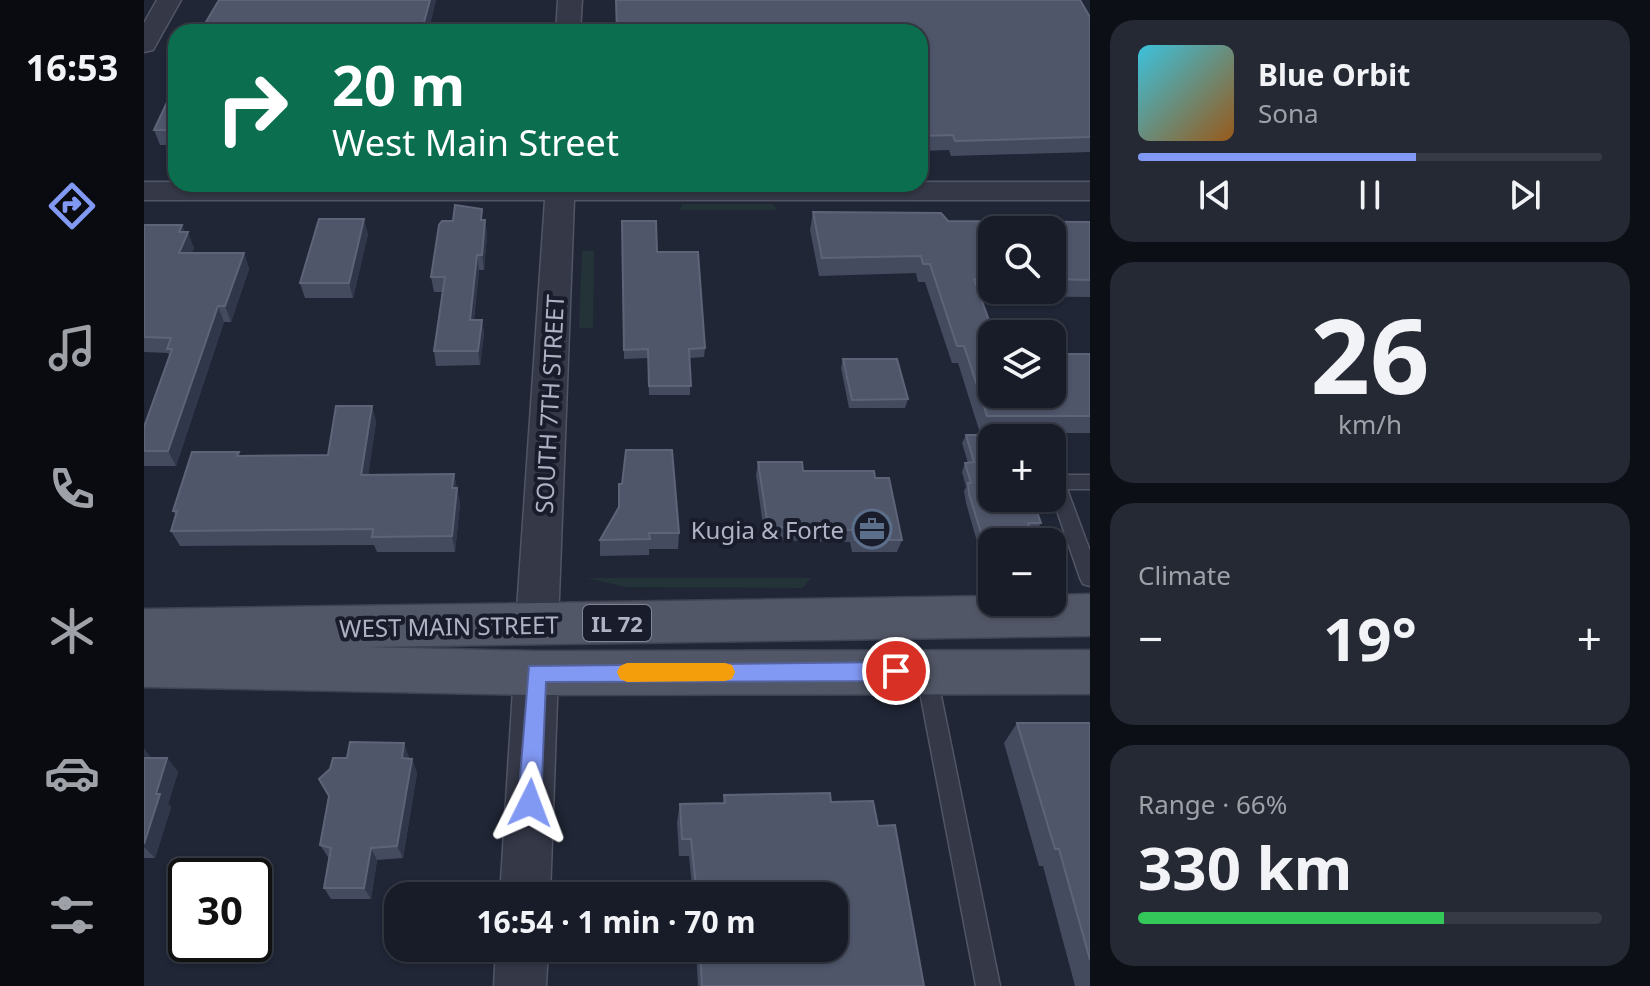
<!DOCTYPE html>
<html lang="en">
<head>
<meta charset="utf-8">
<style>
  :root { --surface:#181c28; --page:#252934; --text:#f1f3f6; --muted:#9fa1a8; --line:#363a45; --accent:#8299f4 }
  body { margin:0; font-family:"Noto Sans",sans-serif; background:var(--page); color:var(--text); height:100vh; display:flex; flex-direction:column; font-size:30px; white-space:nowrap }
  * { box-sizing:border-box; margin:0 }
  p { font-size:26px; color:var(--muted) }
  .icon { flex:none; width:44px; height:44px; fill:none; stroke:currentColor; stroke-width:2; stroke-linecap:round; stroke-linejoin:round }
  .map { position:relative; flex:1; overflow:hidden }
  .details { display:flex; flex-direction:column; gap:20px; padding:20px; background:#0d0f16; width:560px }
  .details>* { flex:none }
  .top-card { position:absolute; left:24px; top:24px; width:760px; height:168px; border-radius:24px; box-shadow:0 2px 6px #0004,0 0 0 2px var(--line); background:#0b6e4f; color:#fff; overflow:hidden }
  .controls { position:absolute; left:834px; top:216px; display:grid; gap:16px }
  .controls a { display:grid; place-items:center; width:88px; height:88px; border-radius:16px; background:var(--surface); box-shadow:0 2px 6px #0004,0 0 0 2px var(--line); font-size:40px }
  .speed { position:absolute; left:24px; top:858px; display:flex; gap:16px; font-size:40px; font-weight:700; text-align:center }
  .speed>* { display:grid; place-content:center; width:104px; height:104px; border-radius:50%; background:var(--surface); box-shadow:0 2px 6px #0004,0 0 0 2px var(--line); line-height:1 }
  .speed .limit { border:4px solid #111; border-radius:12px; background:#fff; color:#111 }
  .pin { position:absolute; display:grid; place-items:center; width:68px; height:68px; color:#fff; margin:-34px; border:4px solid #fff; border-radius:50%; box-shadow:0 2px 8px #0007 }
  .me { position:absolute; width:88px; margin:-44px; rotate:3deg; stroke-linejoin:round; filter:drop-shadow(0 0 6px #0008) }
  .turn { display:flex; align-items:center; gap:28px; height:168px; padding:0 32px; font-size:36px }
  .turn .icon { width:104px; height:104px; stroke-width:2.5 }
  .turn b { display:block; font-size:56px; line-height:68px }
  .big { font-size:60px; font-weight:700; line-height:1.1 }
  .details .tile { flex:1; display:flex; flex-direction:column; justify-content:center; gap:12px; min-width:0; padding:0 28px; border-radius:24px; background:var(--page) }
  .details .dial { align-items:center; gap:0 }
  .dial b { font-size:104px; line-height:1 }
  .song { display:flex; align-items:center; gap:24px }
  .cover { width:96px; height:96px; border-radius:12px; background:linear-gradient(135deg,hsl(190 70% 55%),hsl(30 70% 35%)) }
  .played { height:8px; border-radius:4px; background:linear-gradient(90deg,var(--accent) 60%,var(--line) 60%) }
  .keys { display:flex; justify-content:space-around; direction:ltr }
  .heat { display:flex; justify-content:space-between; align-items:center; font-size:44px; direction:ltr }
  .charge { height:12px; border-radius:6px; background:linear-gradient(90deg,#34c759 66%,var(--line) 0) }
  .trip { position:absolute; left:240px; top:882px; width:464px; height:80px; border-radius:24px; background:var(--surface); box-shadow:0 2px 6px #0004,0 0 0 2px var(--line); font-weight:700; line-height:80px; text-align:center }
  main { display:flex; flex:1; min-height:0 }
  .menu { display:flex; flex-direction:column; width:144px; justify-content:space-around; align-items:center; background:#0a0b10; color:var(--muted) }
  .menu .icon { width:56px; height:56px }
  .menu .on { color:var(--accent) }
  .menu b { font-size:36px; color:var(--text) }
  .map>svg:first-child { display:block }
  .green { fill:#233338 }
  .lines { fill:none; stroke-linecap:round; stroke-linejoin:round }
  .lane-casing { stroke:#515565; stroke-width:3 }
  .street-casing { stroke:#515565; stroke-width:3 }
  .primary-casing { stroke:#3d4150; stroke-width:3 }
  .lane { fill:#343847; fill-rule:evenodd }
  .street { fill:#343847; fill-rule:evenodd }
  .primary { fill:#525767; fill-rule:evenodd }
  .wall { fill:#444b5f; fill-rule:evenodd }
  .shaded-wall { fill:#31374a }
  .building { fill:#4f566a; stroke:#5e6478; stroke-width:2 }
  .route { fill:#8299f4; stroke:#54639f; stroke-width:2 }
  .slow { fill:#f59e0b }
  .labels { text-anchor:middle; dominant-baseline:central; stroke-width:8; stroke-linejoin:round; paint-order:stroke }
  .shield { fill:#191d2b; stroke:#818596; stroke-width:2 }
  .shield-label { font-size:22px; font-weight:bold; fill:#aeb2c4 }
  .street-label { font-size:24px; fill:#aeb2c4; stroke:#191d2b }
  .poi-label { font-size:24px; fill:#aeb2c4; stroke:#191d2b; text-anchor:end }
</style>
</head>
<body>
<main>
<nav class="menu">
<b>16:53</b>
<svg class="icon on" aria-label="directions" viewBox="0 0 24 24"><path d="M12 3l9 9-9 9-9-9zM9 14v-3h6M13 9l2 2-2 2"/></svg>
<svg class="icon" aria-label="music" viewBox="0 0 24 24"><path d="M9 18V5l10-2v13"/><circle cx="6" cy="18" r="3"/><circle cx="16" cy="16" r="3"/></svg>
<svg class="icon" aria-label="phone" viewBox="0 0 24 24"><path d="M5 4h4l2 5-3 2q2 4 5 5l2-3 5 2v4C11 20 4 13 5 4z"/></svg>
<svg class="icon" aria-label="climate" viewBox="0 0 24 24"><path d="M12 3v18M4 7l16 10M4 17L20 7"/></svg>
<svg class="icon" aria-label="car" viewBox="0 0 24 24"><path d="M5 17H2v-5l4-1 3-4h7l3 4 3 1v5h-3M9 17h6M6 11h13"/><circle cx="7" cy="17" r="2"/><circle cx="17" cy="17" r="2"/></svg>
<svg class="icon" aria-label="filters" viewBox="0 0 24 24"><path d="M4 7h16M4 17h16"/><circle cx="9" cy="7" r="2"/><circle cx="15" cy="17" r="2"/></svg>
</nav>
<div class="map">
<svg width="946" height="986" viewBox="0 0 946 986">
  <rect width="100%" height="100%" fill="#202636"/>
  <g class="green">
    <path d="M538,204h91l4,6h-97z"/>
    <path d="M438,251h12l-1,77h-14z"/>
    <path d="M443,578h224l-8,10 -178,-1z"/>
  </g>
  <g class="lines">
    <defs>
      <g id="lane">
        <path d="M912,475h34v14h-23l23,62v35l-7,-2 -3,-6 -28,-82v-20z"/>
        <path d="M782,662l7,3 3,6 64,315h-24l-60,-315 3,-6z"/>
      </g>
      <g id="street">
        <path d="M13,0h24l-28,50 -9,2v-29z"/>
        <path d="M414,0h24l-2,32h-24z"/>
        <path d="M0,182h946v18h-516l-16,424 -6,13 -15,5 -15,-5 -6,-13 29,-424h-401z"/>
        <path d="M392,654l15,5 7,14 -8,223h-50l14,-223 7,-14z"/>
        <path d="M352,948h52l-2,38h-52z"/>
      </g>
      <path id="primary" d="M946,594v42l-725,11 171,4 554,-1v44l-554,1 -392,-8v-78l848,-13v6h60v-7z"/>
    </defs>
    <use href="#lane" class="lane-casing"/>
    <use href="#street" class="street-casing"/>
    <use href="#primary" class="primary-casing"/>
    <use href="#lane" class="lane"/>
    <use href="#street" class="street"/>
    <use href="#primary" class="primary"/>
  </g>
  <g class="wall">
    <path d="M292,0l-8,32h-228z"/>
    <path d="M946,17v135l-139,4 -2,-6 -29,1v-119z"/>
    <path d="M32,83v62h-16l-6,-15z"/>
    <path d="M669,212l135,9 142,1v75l-110,-1 12,98 98,-40v79h-110l-22,-70h-6l-27,-81h-7l-2,-9 -97,3 -9,-46zM848,230h60v60h-60z"/>
    <path d="M341,220l2,15 -3,35h-5l-5,50h8l2,14 -4,31 -44,1 -2,-15 8,-59h-8l-3,-15 22,-56z"/>
    <path d="M478,221l35,31 48,96 -1,9 -14,1v37h-41l-1,-37 -24,1z"/>
    <path d="M0,225l41,7 9,16 -3,5h53l5,16 -18,53h-7l-48,144h-32v-39l26,-71 -2,-3 -24,-1z"/>
    <path d="M224,234l-15,64h-48l-5,-15z"/>
    <path d="M699,359l65,40 -3,9h-56l-8,-40z"/>
    <path d="M228,406l4,16 -8,53 86,-1 6,30 -5,48h-78l-3,-7 -194,1 -9,-15 5,-15 -3,-5 67,-55 88,-1z"/>
    <path d="M822,435l75,88 -5,8h-5l1,5 -3,6h-37v3h-14l-12,-42 -2,-12 2,-4 -4,-15 3,-9h3l-6,-20z"/>
    <path d="M614,462l45,9 72,7 27,62 -5,12h-45l-2,-10 -85,-2 -9,-65z"/>
    <path d="M475,507l60,26 -1,16h-29v6l-49,1v-16z"/>
    <path d="M873,723h73v263h-15l-32,-120h-4l-35,-123z"/>
    <path d="M0,749l7,9h16l11,14 -10,32 3,3 -16,51h-11z"/>
    <path d="M265,757v2h3l5,14 -14,85 -26,2 -6,39h-40l-7,-11 5,-30 -1,-1 -8,-12 9,-49 1,-27z"/>
    <path d="M580,795l107,7 47,24 46,160h-226l-2,-38h138v-52h-141l-4,-40h-10l-2,-34 3,-18 43,-1z"/>
  </g>
  <g class="shaded-wall">
    <path d="M286,0h6l-8,32h-4l-1,-6z"/>
    <path d="M220,219l4,15 -15,64 -4,-15z"/>
    <path d="M341,220l2,15 -3,35 -2,-15z"/>
    <path d="M38,225l4,10 2,-3 6,16 -9,21 -6,-16v-21z"/>
    <path d="M100,253l5,16 -18,53 -6,-16z"/>
    <path d="M333,255l2,15 -7,65 -2,-15z"/>
    <path d="M74,306l6,16 -48,144 -8,-15z"/>
    <path d="M338,320l2,14 -4,31 -2,-14z"/>
    <path d="M228,406l4,16 -10,69 -5,-16z"/>
    <path d="M310,474l6,30 -5,48 -3,-16v-48z"/>
    <path d="M260,743l5,14 -2,15 -5,-14z"/>
    <path d="M0,749l11,13 -11,-1z"/>
    <path d="M23,758l11,14 -10,32 3,3 -16,51 -11,-11v-3l12,-50z"/>
    <path d="M268,759l5,14 -14,85 -6,-12z"/>
    <path d="M227,848l6,12 -6,39 -7,-11z"/>
  </g>
  <g class="building">
    <path d="M75,0h211l-7,26h-118l-2,6h-103z"/>
    <path d="M472,0h464l10,17v120l-135,4 -2,-6 -33,1v-104h-303z"/>
    <path d="M32,83v47h-22z"/>
    <path d="M311,205l27,4 -1,11h4l-3,35h-5l-7,65h12l-4,31h-44l11,-74h-14l8,-52 3,-4h11z"/>
    <path d="M669,212l128,1 7,8 142,1v58l-38,-1v-49h-60v49h-18l20,55h-2v60h60v-40h38v62h-103l-23,-70h-7l-27,-82h-7l-2,-8 -99,2z"/>
    <path d="M175,219h45l-15,64h-49z"/>
    <path d="M478,221h34l1,31h41l7,96 -16,1 2,37h-42l-1,-37 -24,1z"/>
    <path d="M0,225h38l-3,7h9l-9,21h65l-19,53h-7l-50,145h-24v-24l28,-78h-5l4,-11 -27,-1z"/>
    <path d="M699,359h54l11,40 -56,1z"/>
    <path d="M192,406h36l-11,69 93,-1 -2,14h5l-5,48 -80,1 1,-8 -202,2 6,-20h-4l19,-59h47l-2,4 91,-1z"/>
    <path d="M822,435h45l1,3h-20v60h40l9,25h-13l4,13h-50l-13,-42 -1,-11h3l-6,-20 9,-1z"/>
    <path d="M482,450h46l7,83h-30l1,6 -50,1 19,-33v-23h3z"/>
    <path d="M614,462h44l1,9h71l1,7h14l13,62h-47l-1,-10 -86,-3z"/>
    <path d="M873,723h73v237l-31,-111h-4z"/>
    <path d="M206,742l54,1 -2,15 10,1 -15,87 -26,2 -7,40h-40l7,-40 -11,-3 9,-49 -10,-17 11,-10 3,-11h14z"/>
    <path d="M0,758h23l-11,36h4l-16,50z"/>
    <path d="M686,793l1,9 42,-1 5,25 17,-1 29,161h-222l-2,-38h134v-52h-137l-6,-57h-9l-2,-35 45,-1 -1,-8z"/>
  </g>
  <path class="route" d="M752,662l7,3 3,6 -3,7 -7,3 -350,1 -5,121 -3,8 -8,3 -8,-3 -4,-8 11,-137z"/>
  <path class="slow" d="M483,663h98l7,2 3,7 -3,7 -7,2 -98,1 -7,-3 -3,-7 3,-6z"/>
  <defs>
    <symbol id="office-ring" viewBox="-11 -11 22 22"><circle r="9.5" fill="#191d2b" stroke="#5c6f8a" stroke-width="1.5"/><path d="M-6-3h4V-5.5h4V-3h4V5H-6ZM-1-4.5V-3h2v-1.5ZM-6 0V1H6V0Z" fill="#5c6f8a"/></symbol>
  </defs>
  <g fill-rule="evenodd">
    <use href="#office-ring" x="706" y="507" width="44" height="44"/>
  </g>
  <g class="labels">
    <rect class="shield" x="439" y="605" width="68" height="36" rx="6"/>
    <g class="shield-label">
      <text x="473" y="623">IL 72</text>
    </g>
    <g class="street-label">
      <text transform="translate(405 404) rotate(-87)">SOUTH 7TH STREET</text>
      <text transform="translate(305 626) rotate(-1)">WEST MAIN STREET</text>
    </g>
    <g class="poi-label">
      <text x="700" y="529">Kugia &amp; Forte</text>
    </g>
  </g>
</svg>
<div class="controls">
<a><svg class="icon" aria-label="search" viewBox="0 0 24 24"><circle cx="10" cy="10" r="6"/><path d="M15 15l6 6"/></svg></a>
<a><svg class="icon" aria-label="layers" viewBox="0 0 24 24"><path d="M12 4l9 5-9 5-9-5zM3 14l9 5 9-5"/></svg></a>
<a>+</a>
<a>−</a>
</div>
<div class="speed"><div class="limit">30</div></div>
<div class="pin" style="left:752px;top:671px;background:#d93025"><svg class="icon" aria-label="arrive" viewBox="0 0 24 24"><path d="M6 21V4h12l-3 4 3 4H6"/></svg></div>
<svg class="me" style="left:386px;top:803px" viewBox="-20 -20 40 40"><path d="M0-17L14 15 0 8-14 15z" fill="#8299f4" stroke="#fff" stroke-width="4"/></svg>
<div class="trip">16:54 · 1 min · 70 m</div>
<div class="top-card">
<div class="turn"><svg class="icon" aria-label="right" viewBox="0 0 24 24"><path d="M7 20v-9h11M14 6l5 5-5 5"/></svg><div><b>20 m</b>West Main Street</div></div>
</div>
</div>
<section class="details">
<div class="tile">
<div class="song"><i class="cover"></i><div><b>Blue Orbit</b><p>Sona</p></div></div>
<div class="played"></div>
<div class="keys"><svg class="icon" aria-label="previous" viewBox="0 0 24 24"><path d="M18 5L8 12l10 7zM5 5v14"/></svg><svg class="icon" aria-label="pause" viewBox="0 0 24 24"><path d="M8 5v14M16 5v14"/></svg><svg class="icon" aria-label="next" viewBox="0 0 24 24"><path d="M6 5l10 7-10 7zM19 5v14"/></svg></div>
</div>
<div class="tile dial"><b>26</b><p>km/h</p></div>
<div class="tile"><p>Climate</p>
<div class="heat"><a>−</a><b class="big">19°</b><a>+</a></div>
</div>
<div class="tile"><p>Range · 66%</p><b class="big">330 km</b><div class="charge"></div></div>
</section>
</main>
</body>
</html>
